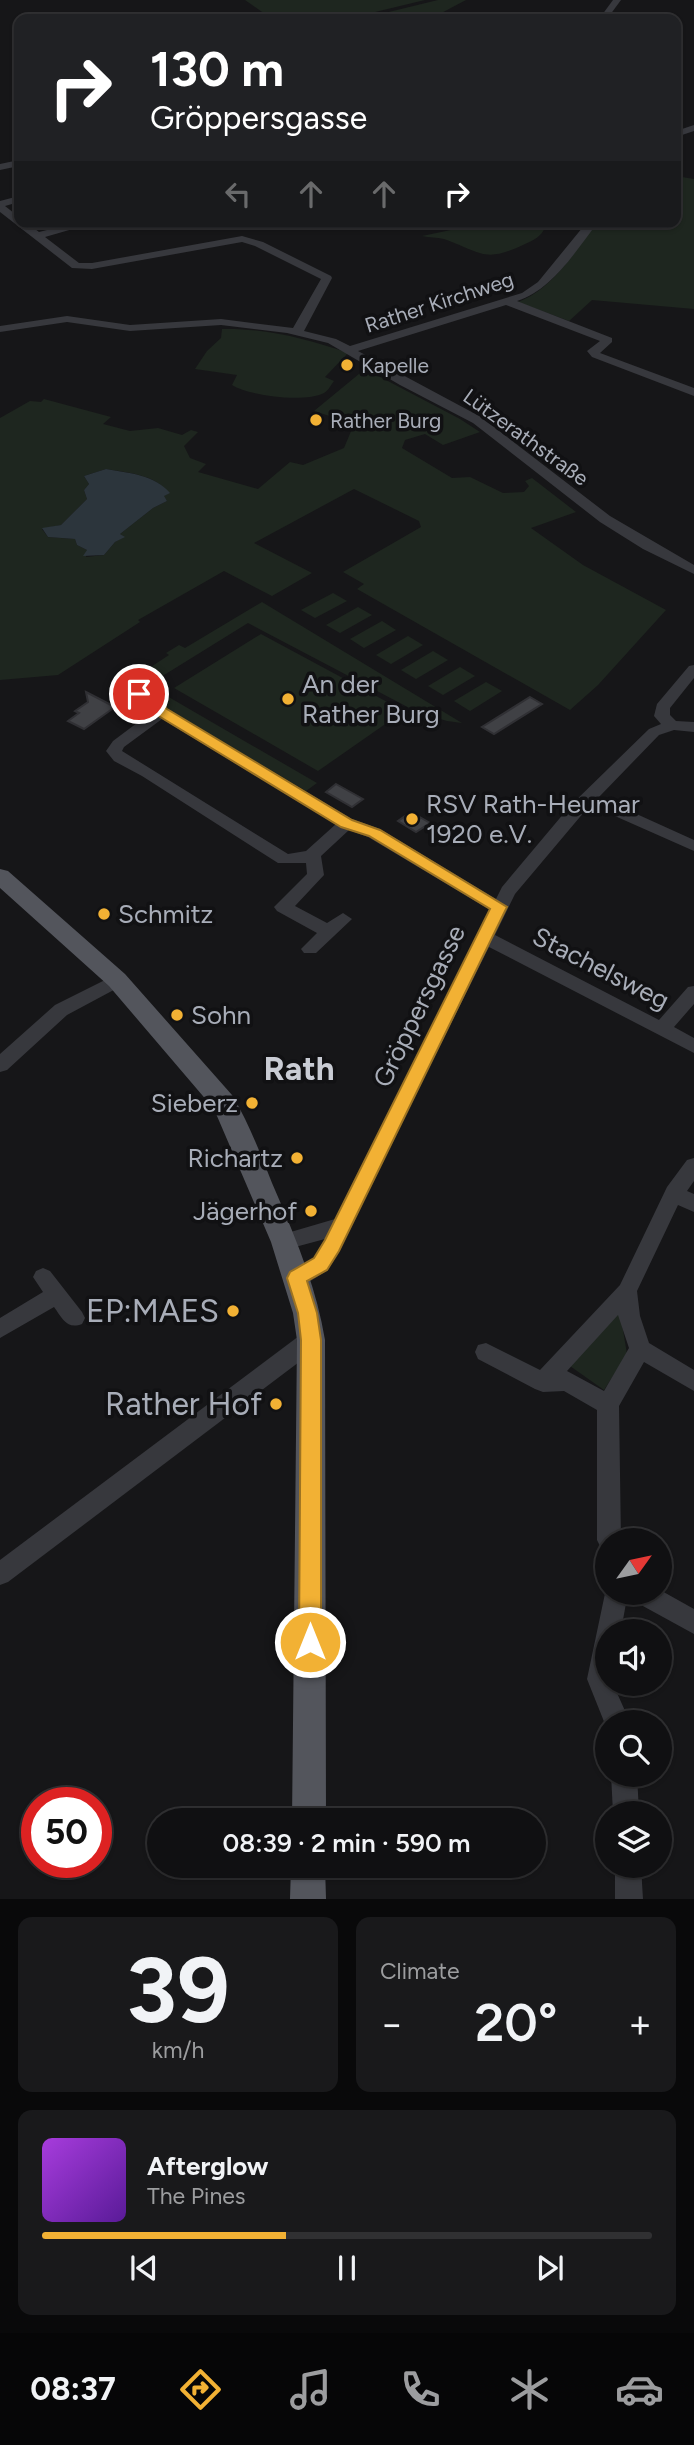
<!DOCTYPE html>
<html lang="en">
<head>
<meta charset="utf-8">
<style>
  :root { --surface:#101012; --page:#19191b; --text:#f1f3f6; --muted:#9c9d9f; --line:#303032; --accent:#f2b134 }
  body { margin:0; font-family:Figtree,sans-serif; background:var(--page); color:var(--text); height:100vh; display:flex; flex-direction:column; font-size:26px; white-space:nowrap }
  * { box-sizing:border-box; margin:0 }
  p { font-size:23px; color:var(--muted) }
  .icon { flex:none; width:38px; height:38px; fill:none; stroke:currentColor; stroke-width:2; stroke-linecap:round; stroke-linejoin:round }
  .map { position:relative; height:1899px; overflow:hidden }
  .panel { display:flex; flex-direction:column; gap:18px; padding:18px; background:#09090a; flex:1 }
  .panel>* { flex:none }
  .hud { position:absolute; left:14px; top:14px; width:667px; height:214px; border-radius:14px; box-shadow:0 2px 5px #0004,0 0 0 2px var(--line); background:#202124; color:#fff; overflow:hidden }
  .needle { width:46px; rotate:57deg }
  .fabs { position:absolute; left:595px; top:1528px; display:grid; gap:14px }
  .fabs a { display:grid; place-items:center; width:77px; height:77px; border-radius:50%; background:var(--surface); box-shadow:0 2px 5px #0004,0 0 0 2px var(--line); font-size:35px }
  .speed { position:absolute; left:21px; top:1787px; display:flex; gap:14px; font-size:35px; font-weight:700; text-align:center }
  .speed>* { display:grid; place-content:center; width:91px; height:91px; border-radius:50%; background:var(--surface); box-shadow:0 2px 5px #0004,0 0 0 2px var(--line); line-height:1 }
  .speed .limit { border:10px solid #d22; background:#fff; color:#111 }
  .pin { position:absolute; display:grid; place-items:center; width:60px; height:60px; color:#fff; margin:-30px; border:4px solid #fff; border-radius:50%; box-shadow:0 2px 7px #0007 }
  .me { position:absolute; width:77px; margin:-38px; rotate:0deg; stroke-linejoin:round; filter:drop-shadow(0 0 5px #0008) }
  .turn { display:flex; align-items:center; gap:24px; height:147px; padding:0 21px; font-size:32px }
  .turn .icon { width:91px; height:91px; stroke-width:2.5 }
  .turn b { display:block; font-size:49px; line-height:60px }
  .lanes { display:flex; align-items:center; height:66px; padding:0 21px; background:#0003; justify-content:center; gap:35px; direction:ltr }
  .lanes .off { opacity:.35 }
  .big { font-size:52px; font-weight:600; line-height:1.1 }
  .panel .widget { flex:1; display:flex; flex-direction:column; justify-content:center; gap:10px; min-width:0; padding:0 24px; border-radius:14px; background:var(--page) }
  .panel .dial { align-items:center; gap:0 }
  .dial b { font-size:91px; line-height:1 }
  .song { display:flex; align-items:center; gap:21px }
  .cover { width:84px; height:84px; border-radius:10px; background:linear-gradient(135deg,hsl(280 70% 55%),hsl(270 70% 35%)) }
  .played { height:7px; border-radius:4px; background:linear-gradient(90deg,var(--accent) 40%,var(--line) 40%) }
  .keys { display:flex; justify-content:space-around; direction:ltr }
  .heat { display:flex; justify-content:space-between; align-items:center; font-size:38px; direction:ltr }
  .panel .tiles { flex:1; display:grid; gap:18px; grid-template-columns:1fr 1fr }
  .widget:last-child { grid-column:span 2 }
  .trip { position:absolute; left:147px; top:1808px; width:399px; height:70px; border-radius:35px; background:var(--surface); box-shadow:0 2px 5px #0004,0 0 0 2px var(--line); font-weight:600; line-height:70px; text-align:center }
  .tab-bar { display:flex; height:112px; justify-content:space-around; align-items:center; background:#060607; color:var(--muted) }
  .tab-bar .icon { width:49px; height:49px }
  .tab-bar .on { color:var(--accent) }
  .tab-bar b { font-size:32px; color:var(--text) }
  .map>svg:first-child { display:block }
  .green { fill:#1e261f; fill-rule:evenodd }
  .water { fill:#2c353c }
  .building { fill:#404145; stroke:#303034; stroke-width:2 }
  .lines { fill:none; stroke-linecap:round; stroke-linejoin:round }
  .minor { fill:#37383d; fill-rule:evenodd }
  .major { fill:#53555c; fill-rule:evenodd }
  .route { fill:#f2b134; stroke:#9d7322; stroke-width:2 }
  .poi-dot { fill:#f2b134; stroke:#111113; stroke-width:2.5 }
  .labels { text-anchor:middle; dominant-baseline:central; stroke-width:7; stroke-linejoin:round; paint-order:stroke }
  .far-street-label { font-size:21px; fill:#a8adb8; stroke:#111113 }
  .far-poi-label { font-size:21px; fill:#a8adb8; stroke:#111113; text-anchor:start }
  .poi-label { font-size:26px; fill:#a8adb8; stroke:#111113; text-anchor:start }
  .street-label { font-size:26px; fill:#a8adb8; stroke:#111113 }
  .near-poi-label { font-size:32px; fill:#a8adb8; stroke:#111113; text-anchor:end }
  .district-label { font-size:33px; font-weight:bold; fill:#c9ccd4; stroke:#111113 }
</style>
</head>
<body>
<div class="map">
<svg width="694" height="1899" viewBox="0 0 694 1899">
  <rect width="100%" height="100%" fill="#161618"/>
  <g class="green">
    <path d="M245,0h180l-79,19h-74z"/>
    <path d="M438,0h28l-36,19h-70z"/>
    <path d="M676,176l18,3v130l-102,-9 -23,21 -51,-19c35,-13 57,-51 79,-80h79z"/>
    <path d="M489,222h51l5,5c-3,9 -11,13 -20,17 -41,20 -44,8 -81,-5 -7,-2 -15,-1 -22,-3z"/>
    <path d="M222,329c43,-1 86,10 126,24l-23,24 9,4c-3,4 -6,10 -10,12 -20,10 -74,3 -92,-8l5,-10 -42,-6 12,-18 14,-13z"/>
    <path d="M365,369l95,50 20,13 -37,13 -18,-11 -20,6 -3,8 50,30 18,-1 33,16 21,-1 5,-6 -4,-5 7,-3 44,34 -45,16 52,37 83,45 -68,75 -28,25 -213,-121 7,-5 -21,-12 78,-45 -2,-6 -65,-32 -100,54 58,30 -40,23 -48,-25 -86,49 2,2 -82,53 -58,5v-262l30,-17 11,1 3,-3 67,18 -8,7 27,7 28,-3 24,7 9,-5 7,2 -14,14 6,12 16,6 -8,8 60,17 32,-27 13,3 41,-17 10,-24 -40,-13zM106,469c23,4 48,5 63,24l-6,3 4,5 -14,7 -33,26 4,3 -9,5 -11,13 -18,2 1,-7 -10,-5 -2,-6 -27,-2 -6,-8 19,-4 26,-26 -3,-9 5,-6 -5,-8z"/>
    <path d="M333,593l14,8 -32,17 -14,-8z"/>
    <path d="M262,602l200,121 -15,-2 -30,-9 -169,-89 -100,62 169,98 -11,8 -181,-107 44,-29 -3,-2 13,-8 6,3z"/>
    <path d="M358,607l14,8 -32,18 -14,-8z"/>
    <path d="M382,621l14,9 -32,18 -14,-9z"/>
    <path d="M261,634l143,77 -86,60 -144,-83z"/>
    <path d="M408,636l15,9 -32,19 -15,-9z"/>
    <path d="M433,651l15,9 -32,19 -15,-9z"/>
    <path d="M460,667l15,9 -32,19 -15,-9z"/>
    <path d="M486,682l16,9 -32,20 -16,-10z"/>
    <path d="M620,1312l7,42 -23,36 -34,-24z"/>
  </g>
  <path class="water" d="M106,469c23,4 49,6 64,24l-6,3 3,5 -14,7 -33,26 5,3 -10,5 -11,13 -21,1 4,-6 -10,-5 -2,-6 -27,-2 -6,-9 19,-3 26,-26 -3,-9 5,-6 -5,-8z"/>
  <g class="building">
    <path d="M86,692l29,15 -31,22 -16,-8 11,-8 -4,-2 13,-9z"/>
    <path d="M530,697l12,7 -48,30 -12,-7z"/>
    <path d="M336,784l27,15 -11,8 -26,-15z"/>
    <path d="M411,812l19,11 -14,9 -18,-11z"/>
  </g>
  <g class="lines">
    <g class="minor">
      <path d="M613,0h8l-14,19h-8z"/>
      <path d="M694,125v6l-18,6v-6z"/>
      <path d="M19,160v6l-19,4v-6z"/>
      <path d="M19,196v6l-14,4 14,11v5h7l13,10 40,-10h18l-52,15 34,26h13l150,-27 21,6 68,34 1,2 -28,53 32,8 14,7 172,-53 16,-11 49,-60h11c-22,29 -46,68 -81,79l95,37v4l-12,11 94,35v8l-102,-39 -5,-6 13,-10 -94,-36 -148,46 123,66 129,99 84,49v9l-51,-25 -43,-27 -127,-99 -73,-38 -72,-42 -41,-10 -66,-8 -91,6 -63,-9 -67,10v-6l67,-10 63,9 91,-6 72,9 28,-49 -66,-33 -13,-4 -150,27 -20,-1 -72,-56v-11z"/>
      <path d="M694,665v13l-24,30v7l6,6 18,1v10l-20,-2 -15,5 -60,62 95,43v11l-104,-46 -75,89 -20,41 164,85 29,-33 6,-1v18l-20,23 20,11v15l-205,-106 -161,323c-12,7 -25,19 -38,14l-3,-6 3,-6 24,-14 11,-19 -41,11 -7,-2 -3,-6 3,-6 58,-17 155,-309 -122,-73 -19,-7 -28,26 3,19 -29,31 32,17 16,-10 9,6 -36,34h-12l-3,-4 16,-16 -40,-22 -3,-4 33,-33 -1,-11h-28l-136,-87 -28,-15 -8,-10 7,-10 40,-30 -37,-27 7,-4 5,1 32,19 7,9 185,110 28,10 116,70 6,-12 68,-81 79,-77 12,-5 -7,-8 3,-12 32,-38zM162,719l174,105 -30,27 -18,3 -166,-103 2,-4z"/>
      <path d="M117,974l6,1 3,5 -3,5 -56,30 -60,55 -7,2v-18l55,-49z"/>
      <path d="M694,1158v23l-7,10 7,3v18l-16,-7 -41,86 3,25 9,27 45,27v21l-50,-29 -25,44 2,134h-14v10l-6,-2 -4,-8v-130l-33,-19 -21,1 -8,-3 -57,-30 -3,-7 3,-7 8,-2 54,27 80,-85 47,-98 20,-27zM618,1315l11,33 -25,43 -37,-20z"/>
      <path d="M43,1268l7,3 32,41 3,6 -3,6c-15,6 -20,-6 -28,-17l-54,31v-20l43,-26 -10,-15 3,-6z"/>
      <path d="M311,1331l8,2 3,7 -3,7 -311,235 -8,3v-25l303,-227z"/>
      <path d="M607,1584v8h21l-7,39h-14v53h6l17,38h-23v7l-20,-50z"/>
      <path d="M660,1590l34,19v25l-62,-34 -4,-8h32z"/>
      <path d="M611,1774h26l2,39h-26z"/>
      <path d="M615,1866h26l2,33h-28z"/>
    </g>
    <g class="major">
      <path d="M0,869l8,2 117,103 107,121c17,28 28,58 40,88 22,51 44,102 53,157l1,480h-34l5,-480 -4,-27 -22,-71 -57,-133 -105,-123 -109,-98z"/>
      <path d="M291,1866h34l1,33h-36z"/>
    </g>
  </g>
  <path class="route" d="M139,689l21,11 7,9 185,111 28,10 127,77 -168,344 -12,19 -20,11 10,32 4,27v302l-3,8 -8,3 -8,-3 -3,-8 2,-302 -3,-27 -11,-35 3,-6 24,-14 11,-18 165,-331 -121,-73 -28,-9 -184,-112c-7,-9 -17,-13 -25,-21z"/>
  <g class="poi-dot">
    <circle cx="347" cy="365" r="7"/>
    <circle cx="316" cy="420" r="7"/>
    <circle cx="288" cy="699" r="7"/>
    <circle cx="412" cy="819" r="7"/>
    <circle cx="104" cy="914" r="7"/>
    <circle cx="177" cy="1015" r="7"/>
    <circle cx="252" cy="1103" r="7"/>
    <circle cx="297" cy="1158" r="7"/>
    <circle cx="311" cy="1211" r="7"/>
    <circle cx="233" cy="1311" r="7"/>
    <circle cx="276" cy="1404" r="7"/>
  </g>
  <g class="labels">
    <g class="far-street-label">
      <text transform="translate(439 302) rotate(-18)">Rather Kirchweg</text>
      <text transform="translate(526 437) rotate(36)">Lützerathstraße</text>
    </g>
    <g class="far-poi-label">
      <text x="361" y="365">Kapelle</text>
      <text x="330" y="420">Rather Burg</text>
    </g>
    <g class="poi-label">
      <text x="302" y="684">An der<tspan x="302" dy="30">Rather Burg</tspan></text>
      <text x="426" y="804">RSV Rath-Heumar<tspan x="426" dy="30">1920 e.V.</tspan></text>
      <text x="118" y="914">Schmitz</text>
      <text x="191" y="1015">Sohn</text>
      <text x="238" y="1103" text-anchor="end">Sieberz</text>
      <text x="283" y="1158" text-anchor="end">Richartz</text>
      <text x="297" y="1211" text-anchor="end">Jägerhof</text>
    </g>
    <g class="street-label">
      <text transform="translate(601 968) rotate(27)">Stachelsweg</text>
      <text transform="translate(419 1006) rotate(-64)">Gröppersgasse</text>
    </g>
    <g class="near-poi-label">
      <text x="219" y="1311">EP:MAES</text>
      <text x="262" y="1404">Rather Hof</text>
    </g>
    <g class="district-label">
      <text x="299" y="1068">Rath</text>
    </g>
  </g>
</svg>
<div class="fabs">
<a><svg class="needle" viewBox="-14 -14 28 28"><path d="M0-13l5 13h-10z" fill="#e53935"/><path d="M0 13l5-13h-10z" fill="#9c9d9f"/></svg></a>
<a><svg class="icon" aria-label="sound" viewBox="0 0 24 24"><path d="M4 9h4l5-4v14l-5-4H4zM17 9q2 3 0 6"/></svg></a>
<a><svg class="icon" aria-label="search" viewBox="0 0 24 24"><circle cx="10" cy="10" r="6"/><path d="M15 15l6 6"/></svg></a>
<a><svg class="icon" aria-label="layers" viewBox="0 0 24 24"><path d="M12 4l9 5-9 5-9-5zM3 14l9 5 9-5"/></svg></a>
</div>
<div class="speed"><div class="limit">50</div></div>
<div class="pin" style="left:139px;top:694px;background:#d93025"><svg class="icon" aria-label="arrive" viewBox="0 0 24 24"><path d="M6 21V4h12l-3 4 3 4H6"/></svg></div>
<svg class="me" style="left:310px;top:1642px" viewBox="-20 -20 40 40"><circle r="17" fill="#f2b134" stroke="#fff" stroke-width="3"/><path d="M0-11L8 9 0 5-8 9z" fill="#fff"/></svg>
<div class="trip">08:39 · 2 min · 590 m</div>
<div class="hud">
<div class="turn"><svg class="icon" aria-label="right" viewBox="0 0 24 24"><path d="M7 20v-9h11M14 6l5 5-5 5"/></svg><div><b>130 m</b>Gröppersgasse</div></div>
<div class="lanes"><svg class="icon off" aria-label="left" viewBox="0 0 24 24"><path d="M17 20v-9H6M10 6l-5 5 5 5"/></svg><svg class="icon off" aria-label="ahead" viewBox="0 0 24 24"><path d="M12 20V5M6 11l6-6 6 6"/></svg><svg class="icon off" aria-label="ahead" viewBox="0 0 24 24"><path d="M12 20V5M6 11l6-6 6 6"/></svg><svg class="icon" aria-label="right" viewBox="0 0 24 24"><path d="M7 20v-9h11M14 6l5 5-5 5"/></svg></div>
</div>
</div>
<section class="panel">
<div class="tiles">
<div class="widget dial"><b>39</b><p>km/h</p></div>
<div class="widget"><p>Climate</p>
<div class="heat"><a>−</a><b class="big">20°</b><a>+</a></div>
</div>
<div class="widget">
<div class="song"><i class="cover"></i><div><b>Afterglow</b><p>The Pines</p></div></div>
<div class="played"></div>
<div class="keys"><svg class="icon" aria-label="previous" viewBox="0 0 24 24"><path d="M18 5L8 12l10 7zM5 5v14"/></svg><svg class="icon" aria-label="pause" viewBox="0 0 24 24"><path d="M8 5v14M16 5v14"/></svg><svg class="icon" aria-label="next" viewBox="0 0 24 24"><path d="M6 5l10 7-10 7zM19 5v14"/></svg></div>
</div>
</div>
</section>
<nav class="tab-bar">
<b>08:37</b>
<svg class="icon on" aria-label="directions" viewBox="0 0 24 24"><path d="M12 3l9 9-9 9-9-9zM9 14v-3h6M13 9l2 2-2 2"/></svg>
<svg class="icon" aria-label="music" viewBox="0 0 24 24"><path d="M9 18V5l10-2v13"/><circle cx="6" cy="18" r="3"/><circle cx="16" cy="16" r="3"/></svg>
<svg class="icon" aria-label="phone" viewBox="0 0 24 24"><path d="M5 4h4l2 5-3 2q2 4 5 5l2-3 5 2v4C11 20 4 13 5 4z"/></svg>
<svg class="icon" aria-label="climate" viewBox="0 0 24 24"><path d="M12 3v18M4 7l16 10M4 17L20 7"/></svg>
<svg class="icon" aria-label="car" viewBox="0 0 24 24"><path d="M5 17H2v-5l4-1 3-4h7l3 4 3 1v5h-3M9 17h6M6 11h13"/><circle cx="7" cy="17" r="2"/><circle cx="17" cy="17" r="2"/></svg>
</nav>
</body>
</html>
